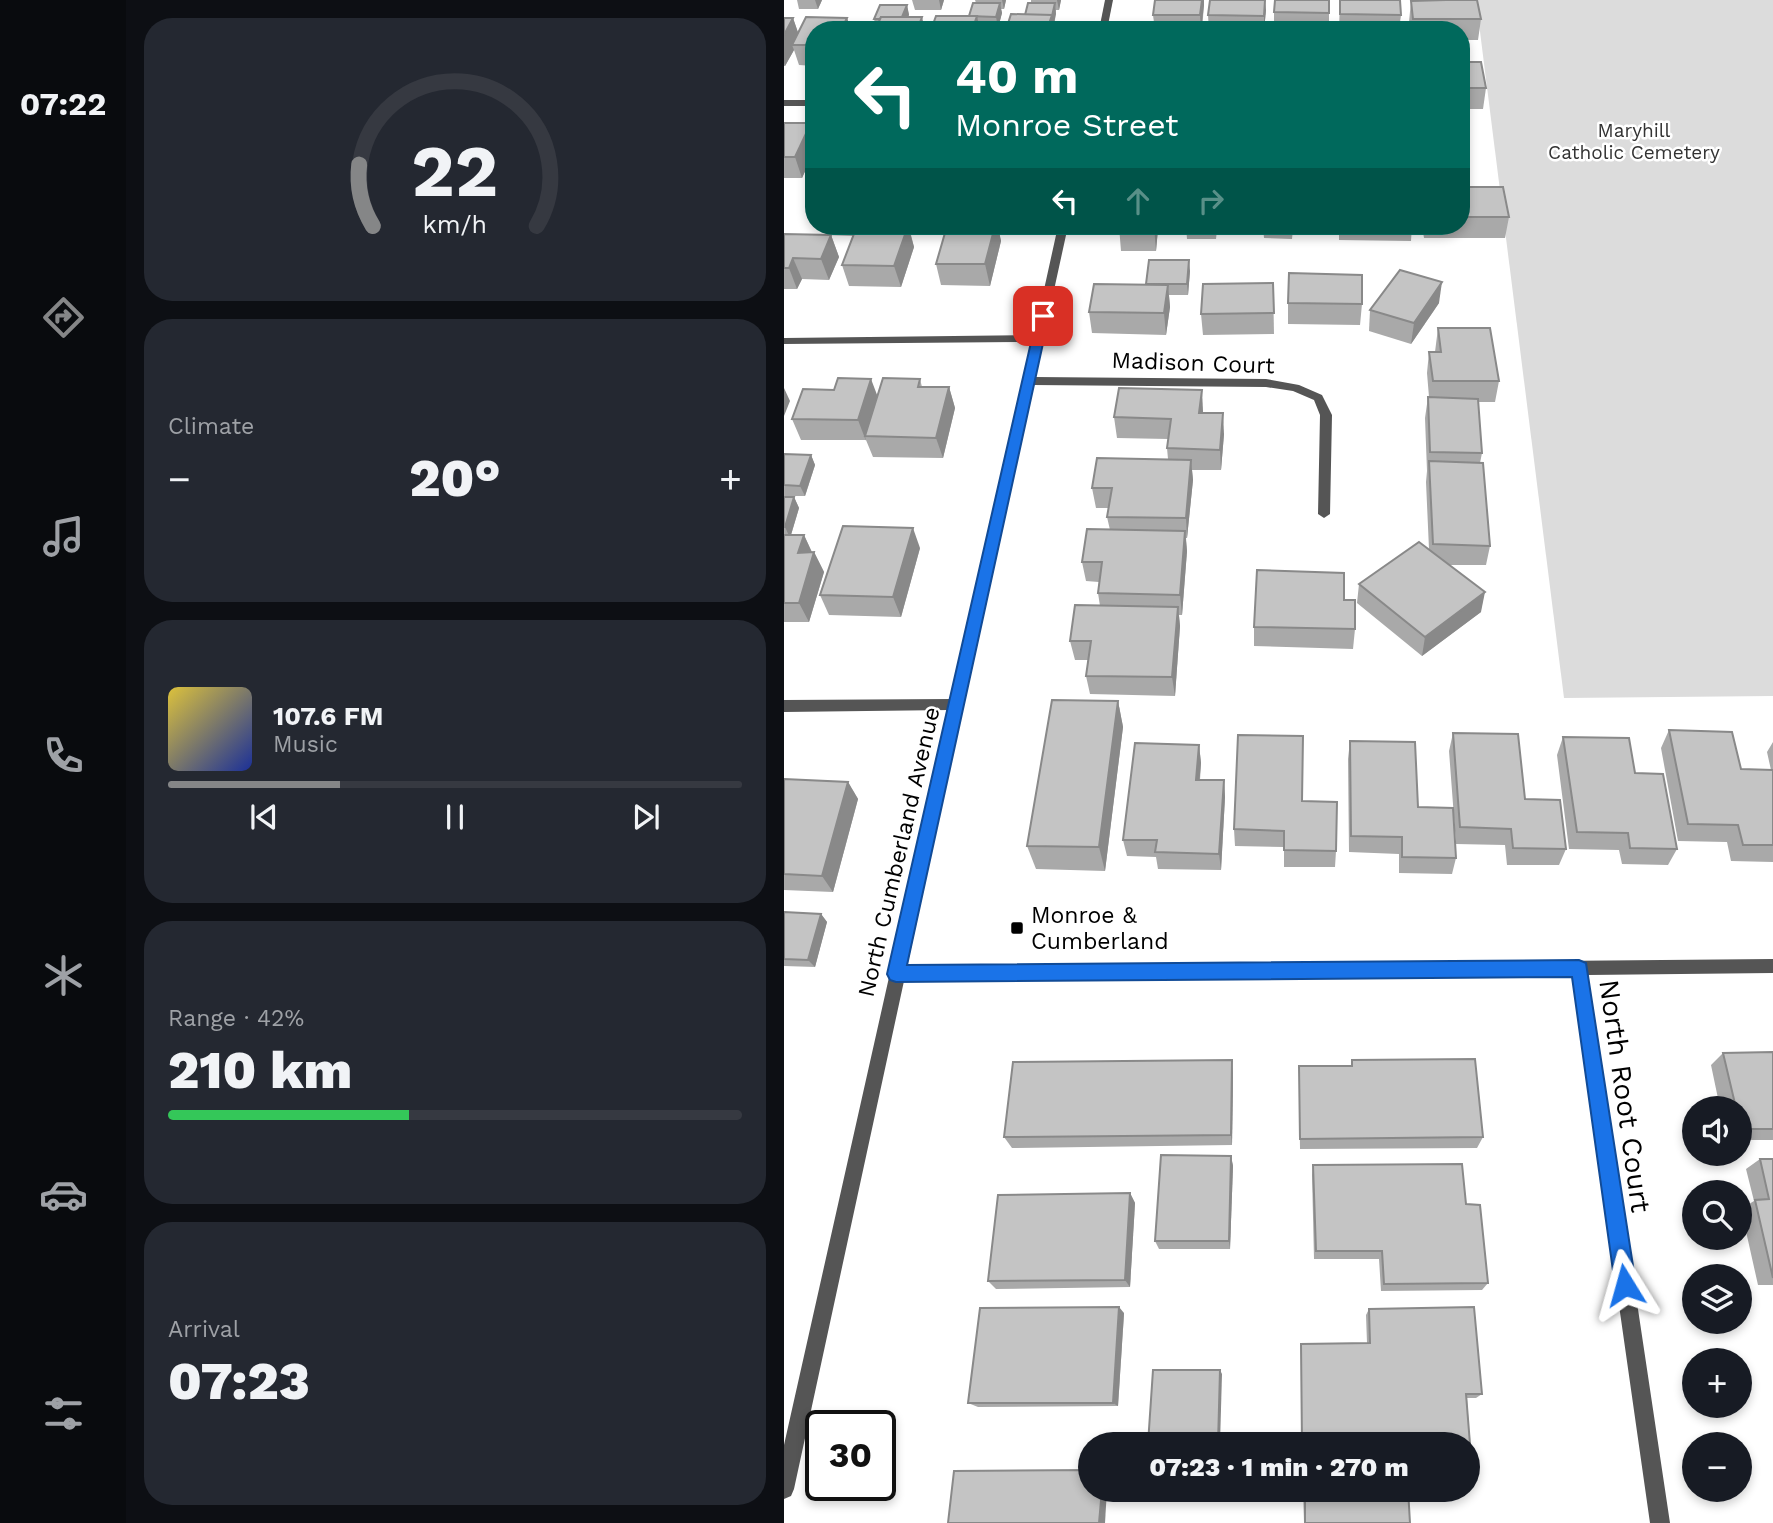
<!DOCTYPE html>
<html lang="en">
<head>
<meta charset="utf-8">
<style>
  :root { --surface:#171b24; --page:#242831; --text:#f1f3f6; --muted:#9ea1a6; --line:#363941; --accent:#858687 }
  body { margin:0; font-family:"Work Sans",sans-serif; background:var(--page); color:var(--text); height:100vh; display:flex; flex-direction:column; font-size:26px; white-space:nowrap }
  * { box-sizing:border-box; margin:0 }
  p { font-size:23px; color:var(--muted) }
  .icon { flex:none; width:38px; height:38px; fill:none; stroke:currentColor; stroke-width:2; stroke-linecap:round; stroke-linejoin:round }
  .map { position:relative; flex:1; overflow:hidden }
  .panel { display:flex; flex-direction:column; gap:18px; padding:18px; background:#0d0f14; width:658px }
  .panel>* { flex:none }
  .top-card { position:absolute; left:21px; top:21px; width:665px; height:214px; border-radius:28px; box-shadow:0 4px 10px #0003; background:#00695c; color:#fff; overflow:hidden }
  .tools { position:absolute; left:898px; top:1096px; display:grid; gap:14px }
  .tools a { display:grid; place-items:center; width:70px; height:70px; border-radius:50%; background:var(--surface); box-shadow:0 4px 10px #0003; font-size:35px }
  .speed { position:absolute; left:21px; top:1410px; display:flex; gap:14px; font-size:35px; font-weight:700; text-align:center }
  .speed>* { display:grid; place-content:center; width:91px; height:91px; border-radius:50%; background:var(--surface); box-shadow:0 4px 10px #0003; line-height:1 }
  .speed .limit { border:4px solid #111; border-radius:10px; background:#fff; color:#111 }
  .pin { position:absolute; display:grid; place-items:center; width:60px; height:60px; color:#fff; margin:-30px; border-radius:14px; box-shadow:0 4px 10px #0006 }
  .me { position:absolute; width:77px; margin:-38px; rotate:352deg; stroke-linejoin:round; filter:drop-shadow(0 0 5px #0008) }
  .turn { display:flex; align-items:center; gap:24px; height:147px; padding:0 35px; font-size:32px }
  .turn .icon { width:91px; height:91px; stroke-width:2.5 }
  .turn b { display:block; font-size:49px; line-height:60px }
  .lanes { display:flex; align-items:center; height:66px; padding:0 35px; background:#0003; justify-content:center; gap:35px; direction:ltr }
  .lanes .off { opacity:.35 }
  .big { font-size:52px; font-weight:800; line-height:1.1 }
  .panel .card { flex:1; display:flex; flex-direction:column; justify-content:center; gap:10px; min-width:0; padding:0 24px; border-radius:28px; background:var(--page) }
  .panel .dial { align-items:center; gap:0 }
  .dial svg { height:182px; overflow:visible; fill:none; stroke:var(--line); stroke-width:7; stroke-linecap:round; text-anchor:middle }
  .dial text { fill:var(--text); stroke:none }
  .song { display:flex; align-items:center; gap:21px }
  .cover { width:84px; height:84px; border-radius:10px; background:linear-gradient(135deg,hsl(50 70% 55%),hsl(230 70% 35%)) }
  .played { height:7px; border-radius:4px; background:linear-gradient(90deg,var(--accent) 30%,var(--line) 30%) }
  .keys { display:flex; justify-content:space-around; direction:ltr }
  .heat { display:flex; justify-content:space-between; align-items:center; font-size:38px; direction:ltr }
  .charge { height:10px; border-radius:5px; background:linear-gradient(90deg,#34c759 42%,var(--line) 0) }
  .trip { position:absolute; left:294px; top:1432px; width:402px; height:70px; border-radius:35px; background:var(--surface); box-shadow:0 4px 10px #0003; font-weight:800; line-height:70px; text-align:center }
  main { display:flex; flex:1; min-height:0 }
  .menu { display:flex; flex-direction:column; width:126px; justify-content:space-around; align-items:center; background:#090b0e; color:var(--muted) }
  .menu .icon { width:49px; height:49px }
  .menu .current { color:var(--accent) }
  .menu b { font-size:32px; color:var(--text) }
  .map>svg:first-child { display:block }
  .green { fill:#dcdcdc }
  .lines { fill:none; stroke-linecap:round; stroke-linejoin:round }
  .street { fill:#555; fill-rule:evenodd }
  .wall { fill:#a9a9a9 }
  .shaded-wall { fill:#898989 }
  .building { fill:#c4c4c4; stroke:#898989; stroke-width:2 }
  .route { fill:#1a73e8; stroke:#114b97; stroke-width:2 }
  .poi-dot { fill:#000; stroke:#fff; stroke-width:2.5 }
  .labels { text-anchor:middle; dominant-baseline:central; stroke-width:5; stroke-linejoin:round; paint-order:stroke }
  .far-park-label { font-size:19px; fill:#333; stroke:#fff }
  .street-label { font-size:23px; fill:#000; stroke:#fff }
  .poi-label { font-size:23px; fill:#000; stroke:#fff; text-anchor:start }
  .near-street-label { font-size:28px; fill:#000; stroke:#fff }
</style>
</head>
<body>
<main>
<nav class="menu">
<b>07:22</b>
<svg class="icon current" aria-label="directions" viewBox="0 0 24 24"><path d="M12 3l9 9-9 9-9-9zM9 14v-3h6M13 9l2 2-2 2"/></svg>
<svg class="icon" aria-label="music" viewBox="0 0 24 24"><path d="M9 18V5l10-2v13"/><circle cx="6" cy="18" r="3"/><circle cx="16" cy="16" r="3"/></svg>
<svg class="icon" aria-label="phone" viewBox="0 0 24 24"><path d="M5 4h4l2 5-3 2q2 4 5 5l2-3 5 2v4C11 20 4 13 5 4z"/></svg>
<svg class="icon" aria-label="climate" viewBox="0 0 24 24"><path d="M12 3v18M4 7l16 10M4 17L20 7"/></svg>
<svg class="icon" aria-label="car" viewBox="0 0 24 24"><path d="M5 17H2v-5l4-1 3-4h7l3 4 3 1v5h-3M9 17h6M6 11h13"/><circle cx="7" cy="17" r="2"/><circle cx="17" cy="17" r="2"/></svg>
<svg class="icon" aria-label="filters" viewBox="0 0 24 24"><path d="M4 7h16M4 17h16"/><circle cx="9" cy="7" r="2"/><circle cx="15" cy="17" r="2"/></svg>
</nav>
<section class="panel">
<div class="card dial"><svg viewBox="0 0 100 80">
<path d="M14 69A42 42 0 1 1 86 69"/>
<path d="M14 69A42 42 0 0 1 8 42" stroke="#858687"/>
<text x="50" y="56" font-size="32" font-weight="700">22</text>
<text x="50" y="72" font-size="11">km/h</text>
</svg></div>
<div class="card"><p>Climate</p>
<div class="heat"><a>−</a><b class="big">20°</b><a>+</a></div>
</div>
<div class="card">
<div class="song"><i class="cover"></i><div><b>107.6 FM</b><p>Music</p></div></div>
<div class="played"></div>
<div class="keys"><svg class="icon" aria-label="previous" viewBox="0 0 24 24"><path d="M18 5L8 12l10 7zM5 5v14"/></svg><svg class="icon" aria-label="pause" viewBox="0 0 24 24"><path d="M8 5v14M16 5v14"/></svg><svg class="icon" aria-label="next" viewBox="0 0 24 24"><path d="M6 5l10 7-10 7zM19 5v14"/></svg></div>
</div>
<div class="card"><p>Range · 42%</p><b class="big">210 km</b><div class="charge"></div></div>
<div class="card"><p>Arrival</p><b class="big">07:23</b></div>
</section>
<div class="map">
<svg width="989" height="1523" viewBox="0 0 989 1523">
  <rect width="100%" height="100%" fill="#fff"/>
  <path class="green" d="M692,0h297v696l-209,2z"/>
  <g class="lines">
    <g class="street">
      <path d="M321,0h8l-6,30h-8z"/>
      <rect x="0" y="100" width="30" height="6"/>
      <path d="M274,226h10l-33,151 231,2 33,6 23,10 10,20 -2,99 -6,4 -6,-4 2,-99 -6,-15 -21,-9 -27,-4 -233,-2 -126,582 866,-8v14l-185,2 82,548h-20l-78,-548 -668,6 -110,508 -3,7 -7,3v-54l165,-735 -165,2v-12l168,-1 80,-357 -248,2v-6l250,-3z"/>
    </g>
  </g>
  <g class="wall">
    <path d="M13,0h25l-4,9h-19z"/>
    <path d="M128,0h32l-3,10h-26z"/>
    <path d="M191,0h31l-2,9h-3l1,4 -4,15h-19l-10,-12 7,-13z"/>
    <path d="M247,0h30l-2,10h-3l-2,20h-48l19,-15 6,-12z"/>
    <path d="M545,0v30h-55v-18z"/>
    <path d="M556,0l61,15 -2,15h-60z"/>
    <path d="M660,0h33l4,19 -3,21h-17v-10h-51l-1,-8 2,-21z"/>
    <path d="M123,5l2,10 -33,13 -2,-9z"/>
    <path d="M420,5l-2,25h-47l-2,-15z"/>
    <path d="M482,10l-2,20h-55l-1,-15z"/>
    <path d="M0,18h9l5,15 49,-15 4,12h-37v36l-15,-1 -5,-15 -9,16h-1z"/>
    <path d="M677,62l25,26 -3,21h-22z"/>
    <path d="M0,123l30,10v28l-2,-5 -10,22h-18z"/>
    <path d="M677,187l48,30 -4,21h-81l-2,-12h39z"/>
    <path d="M39,226h112l-2,6 -23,-1 4,16 -13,40 -52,-1 -7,-21 11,-29 -27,-1z"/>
    <path d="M163,226h55l-1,4 -3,-1 3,12 -11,45 -49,-1 -5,-21z"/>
    <path d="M335,226h58l-1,3h-18l-2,22h-35z"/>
    <path d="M402,226h66v4h-35l-1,9h-29z"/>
    <path d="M479,226h64v4l-34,-1 -1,10 -28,-1z"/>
    <path d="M555,226h73l-1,15 -72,-1z"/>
    <path d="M0,234l47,1 8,22 -10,23 -27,-1 -5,10h-13z"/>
    <path d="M406,271l-2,24h-19l1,12 -4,28 -74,-2 -3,-21 57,-27z"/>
    <path d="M489,283l1,51 -71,1 -2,-21z"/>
    <path d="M504,303l74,1 -2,21 -72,-1z"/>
    <path d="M655,303l-28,41 -42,-13 1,-21z"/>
    <path d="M654,328l61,53 -4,21h-17l4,51 -2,10 10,83 -4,19h-37l32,47 -59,44 -65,-53 2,-19 70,-35 -3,-67 1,-11 -2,-53 3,-21h1l-2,-24 2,-21h6z"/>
    <path d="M136,379l2,8h27l6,21 -12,50 -70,-1 -7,-17h-65l-9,-21 85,-23z"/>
    <path d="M419,413l21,21 -3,36h-29l1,10 -6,58h-1l1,13 -5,64h-3l1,11 -5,70 -85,-2 -4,-18 2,-16h-13l-5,-19 30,-35 -2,-13 1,-11 -13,-1 -4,-19 28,-32 -3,-13 2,-9h-13l-4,-20 76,-29 -1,-11 1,-9 -51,-1 -3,-21z"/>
    <path d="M0,454l27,1 4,10 -10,31h-21z"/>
    <path d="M0,497h10l5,11 -8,27h13l8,17h2l10,20 -15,50h-25z"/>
    <path d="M136,548l-19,69 -72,-2 -9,-20z"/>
    <path d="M560,600l11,29 -2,20 -99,-3v-19z"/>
    <path d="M334,701l5,26 -18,144 -69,-2 -9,-23z"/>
    <path d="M885,730l72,39 30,1 -4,-18 6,-10v120l-42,-1 -4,-19 -49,-1 -17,-93z"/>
    <path d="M669,733l72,66 41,50 -7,16h-52l-2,-20 -49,-1 -7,-93z"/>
    <path d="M779,737l72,36 42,76 -9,16 -46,-1 -3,-14 -50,-1 -12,-94z"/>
    <path d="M566,741l106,117 -4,16 -53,-1v-19l-50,-2 -1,-93z"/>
    <path d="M415,745l2,18 -1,17h24l1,17 -4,73 -63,-1 -2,-12 -29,-1 -4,-16z"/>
    <path d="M0,779l64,3 10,17 -25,93 -49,-2z"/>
    <path d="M518,801l34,50 -1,16h-51v-20l-49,-1 -1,-17z"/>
    <path d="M0,912l37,2 6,8 -12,45 -31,-1z"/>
    <path d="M989,1052v88h-33v-32h-20l-9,-43 12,-12z"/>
    <path d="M568,1060l131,77 -6,11 -177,1 -1,-83h52z"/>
    <path d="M449,1073l-1,72 -220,3 -8,-11z"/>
    <path d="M447,1156l2,10 -3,83h-71l-4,-8z"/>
    <path d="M976,1159h13v126h-15l-17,-76 13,-8 -8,-32z"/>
    <path d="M529,1165l153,39 22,79 -6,7 -101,1 -2,-32h-65l-2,-84z"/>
    <path d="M346,1193l5,10 -5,84 -134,2 -8,-8z"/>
    <path d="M585,1309l113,85 -6,4h-9l3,46h-168l-1,-100 66,-1 -1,-28z"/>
    <path d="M340,1313l-6,93 -140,1 -10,-4z"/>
    <path d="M519,1489h105l2,34h-106z"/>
  </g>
  <g class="shaded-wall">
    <path d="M31,0h7l-4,9z"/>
    <path d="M155,0h5l-3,10z"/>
    <path d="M218,0h4l-2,9z"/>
    <path d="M273,0h4l-2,10z"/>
    <path d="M418,0h2v5l-3,25 -1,-15z"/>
    <path d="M481,0l1,10 -2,20v-14z"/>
    <path d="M216,3l2,10 -4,15 -2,-11z"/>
    <path d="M271,3l1,11 -3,13 1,3h-7z"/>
    <path d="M123,5l2,10 -5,15 -3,-11z"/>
    <path d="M193,16l3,14h-8z"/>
    <path d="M138,17l3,13h-8z"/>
    <path d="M9,18l7,20 -8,7 2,5 -9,16 -1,-3v-28z"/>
    <path d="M63,18l4,12h-10z"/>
    <path d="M27,123l3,10v20l-2,2v1l-10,22 -7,-21z"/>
    <path d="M124,226l6,21 -13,40 -7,-21z"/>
    <path d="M211,226h3l3,15 -11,45 -5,-22z"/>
    <path d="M370,226h4v3l-2,22z"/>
    <path d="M47,235l8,22 -10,23 -8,-21z"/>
    <path d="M9,258l9,21 -5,10 -8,-21z"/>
    <path d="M405,260l1,11 -2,24 -1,-11z"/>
    <path d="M658,282l-3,21 -28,41 3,-21z"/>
    <path d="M384,285l2,22 -4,28 -2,-22z"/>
    <path d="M87,379l8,21 -14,36 1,5 -8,-21z"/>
    <path d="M165,387l6,21 -12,50 -7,-20z"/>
    <path d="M0,388l6,13 -6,15z"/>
    <path d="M418,390l1,21 -2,22 -2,-20z"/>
    <path d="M439,413l1,21 -3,36 -1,-20z"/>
    <path d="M27,455l4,10 -10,31 -5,-10z"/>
    <path d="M407,460l2,20 -6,58 -1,-20z"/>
    <path d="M10,497l5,11 -9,30 -5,-11z"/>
    <path d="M129,528l7,20 -19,69 -8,-20z"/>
    <path d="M401,531l2,20 -5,64 -2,-20z"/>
    <path d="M20,535l9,20 1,-3 10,20 -15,50 -10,-19 -1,-50z"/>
    <path d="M701,592l-4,20 -59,44 3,-19z"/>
    <path d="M394,607l2,19 -5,70 -3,-19z"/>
    <path d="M334,701l5,26 -18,144 -6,-24z"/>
    <path d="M415,745l2,18 -3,34 -2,-17z"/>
    <path d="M440,780l1,17 -4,73 -2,-16z"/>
    <path d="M64,782l10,17 -25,93 -11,-16z"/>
    <path d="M37,914l6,8 -12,45 -7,-7z"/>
    <path d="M448,1060l1,13 -1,72 -1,-10z"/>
    <path d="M447,1156l2,10 -3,83 -1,-8z"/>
    <path d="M346,1193l5,10 -5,84 -5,-7z"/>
    <path d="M335,1307l5,6 -6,93 -5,-3z"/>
    <path d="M436,1370l2,4 -2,70h-2z"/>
    <path d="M318,1489h5l-2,34h-6z"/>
  </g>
  <g class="building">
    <path d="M371,0h47l-2,15h-47z"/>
    <path d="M426,0h55l-1,16 -56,-1z"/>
    <path d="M491,0h54v13l-55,-1z"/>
    <path d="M556,0h60l1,15 -61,-1z"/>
    <path d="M662,0h31l4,19h-68l-2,-18z"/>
    <path d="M189,3h27l-4,14 -27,-1z"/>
    <path d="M244,3h27l-3,13v-1h-27z"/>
    <path d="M96,5h27l-5,12h-21l-1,2h-6z"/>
    <path d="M227,14l41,1 -5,15h-41z"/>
    <path d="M152,16h41l-5,14h-41z"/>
    <path d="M22,17l41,1 -6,12h-27v15h-22z"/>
    <path d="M97,17h41l-5,13h-42z"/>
    <path d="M0,18h9l-9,17z"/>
    <path d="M677,62h20l5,26h-25z"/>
    <path d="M0,123h27l-16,34h-11z"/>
    <path d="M677,187h42l6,30h-48z"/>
    <path d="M73,226h51l-14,40 -52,-1z"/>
    <path d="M163,226h48l-10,38h-49z"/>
    <rect x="335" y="226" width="35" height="4"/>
    <path d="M0,234l47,1 -10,24 -28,-1 -4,10h-5z"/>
    <path d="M365,260h40l-2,24h-41z"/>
    <path d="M616,270l42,12 -28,41 -44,-13z"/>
    <path d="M505,273l73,2v29l-74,-1z"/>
    <path d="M489,283l1,30 -73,1 2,-30z"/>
    <path d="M310,284l74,1 -4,28 -75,-1z"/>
    <path d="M654,328h52l9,53h-66l-4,-29h12z"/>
    <path d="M54,378l33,1 -13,41 -66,-1 11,-30 31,1z"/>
    <path d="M99,378l37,1 -2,8h31l-13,51 -71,-2z"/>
    <path d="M335,388l83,2 -3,23h24l-3,37 -53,-2 4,-29 -57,-2z"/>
    <path d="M644,397l50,2 4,54 -52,-1z"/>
    <path d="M0,454l27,1 -11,31 -16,-1z"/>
    <path d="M313,458l94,2 -5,58 -79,-1 5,-29h-20z"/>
    <path d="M645,461l54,2 7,83 -57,-2z"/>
    <path d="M0,497h10l-9,30h-1z"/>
    <path d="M59,526l70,2 -20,69 -73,-2z"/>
    <path d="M303,529l98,2 -5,64 -82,-2 4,-31h-20z"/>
    <path d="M0,535h20l-6,18 16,-1 -15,51h-15z"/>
    <path d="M635,542l66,50 -60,45 -66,-53z"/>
    <path d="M473,570l87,3v27h11v29l-101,-2z"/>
    <path d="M291,605l103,2 -6,70 -86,-1 5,-35h-21z"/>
    <path d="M268,700l66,1 -19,146 -72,-1z"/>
    <path d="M885,730l63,2 9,37 32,1v75h-30l-5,-20 -50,-1z"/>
    <path d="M669,733l65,1 7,65 35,1 6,49 -53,-1 -2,-19 -51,-2z"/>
    <path d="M454,735l65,1 -1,65 35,1 -1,49 -52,-1v-19l-50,-2z"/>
    <path d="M779,737l66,1 6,35 28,1 14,75 -47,-1 -2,-15 -51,-1z"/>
    <path d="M566,741l65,1 3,65 35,1 3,50 -54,-1v-20l-51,-1z"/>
    <path d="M351,743l64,2 -3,35h28l-5,74 -64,-2 2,-12h-34z"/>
    <path d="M0,779l64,3 -26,94 -38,-2z"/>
    <path d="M0,912l37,2 -13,46 -24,-1z"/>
    <path d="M989,1052v77h-33v-21h-4l-13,-55z"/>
    <path d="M691,1059l8,78 -183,2 -1,-73h53v-6z"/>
    <path d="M448,1060l-1,75 -227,2 9,-75z"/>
    <path d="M377,1155l70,1 -2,85h-74z"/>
    <path d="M976,1159h13v119l-18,-78 14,-1z"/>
    <path d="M678,1164l4,40 14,1 8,78 -104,1 -2,-33h-66l-3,-86z"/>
    <path d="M346,1193l-5,87 -137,1 10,-86z"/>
    <path d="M335,1307l-6,96h-145l12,-95z"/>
    <path d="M690,1307l8,87h-16l4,50h-168l-1,-100 69,-1 -1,-34z"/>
    <path d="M369,1370h67l-2,74h-70z"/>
    <path d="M306,1470v19h12l-3,34h-151l6,-52z"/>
    <path d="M521,1489h103l2,34h-105z"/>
  </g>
  <path class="route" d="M259,312l6,4 -142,649 672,-5 7,3 50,322 -3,8 -8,3 -7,-3 -3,-8 -43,-308 -676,5 -6,-2 -3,-6 150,-658z"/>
  <rect class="poi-dot" x="226" y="921" width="14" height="14" rx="3.5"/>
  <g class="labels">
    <g class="far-park-label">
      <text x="850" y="130">Maryhill<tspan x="850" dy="22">Catholic Cemetery</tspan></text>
    </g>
    <g class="street-label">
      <text transform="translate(409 363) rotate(2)">Madison Court</text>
      <text transform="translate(115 852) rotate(-77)">North Cumberland Avenue</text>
    </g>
    <g class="poi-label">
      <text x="247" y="915">Monroe &amp;<tspan x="247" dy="26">Cumberland</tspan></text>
    </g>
    <g class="near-street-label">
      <text transform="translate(841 1096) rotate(82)">North Root Court</text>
    </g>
  </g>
</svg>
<div class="tools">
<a><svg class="icon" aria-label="sound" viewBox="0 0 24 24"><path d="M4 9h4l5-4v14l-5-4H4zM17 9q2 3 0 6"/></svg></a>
<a><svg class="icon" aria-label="search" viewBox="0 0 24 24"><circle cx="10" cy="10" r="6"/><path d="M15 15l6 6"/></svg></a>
<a><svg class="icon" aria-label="layers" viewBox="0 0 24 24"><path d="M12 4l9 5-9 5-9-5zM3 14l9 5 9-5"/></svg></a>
<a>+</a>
<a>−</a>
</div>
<div class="speed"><div class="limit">30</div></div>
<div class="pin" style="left:259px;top:316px;background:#d93025"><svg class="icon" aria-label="arrive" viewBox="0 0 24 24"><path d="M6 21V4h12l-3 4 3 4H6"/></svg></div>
<svg class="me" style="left:841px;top:1285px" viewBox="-20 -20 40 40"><path d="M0-17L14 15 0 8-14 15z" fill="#1a73e8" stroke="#fff" stroke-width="4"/></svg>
<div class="trip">07:23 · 1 min · 270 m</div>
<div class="top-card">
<div class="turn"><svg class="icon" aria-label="left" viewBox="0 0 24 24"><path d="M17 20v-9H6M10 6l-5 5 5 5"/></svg><div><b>40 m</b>Monroe Street</div></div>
<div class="lanes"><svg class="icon" aria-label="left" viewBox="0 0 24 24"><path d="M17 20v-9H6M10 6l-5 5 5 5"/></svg><svg class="icon off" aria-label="ahead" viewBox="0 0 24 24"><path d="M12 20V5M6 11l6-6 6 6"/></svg><svg class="icon off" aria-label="right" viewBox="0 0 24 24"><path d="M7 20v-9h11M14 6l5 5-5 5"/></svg></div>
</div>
</div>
</main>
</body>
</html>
